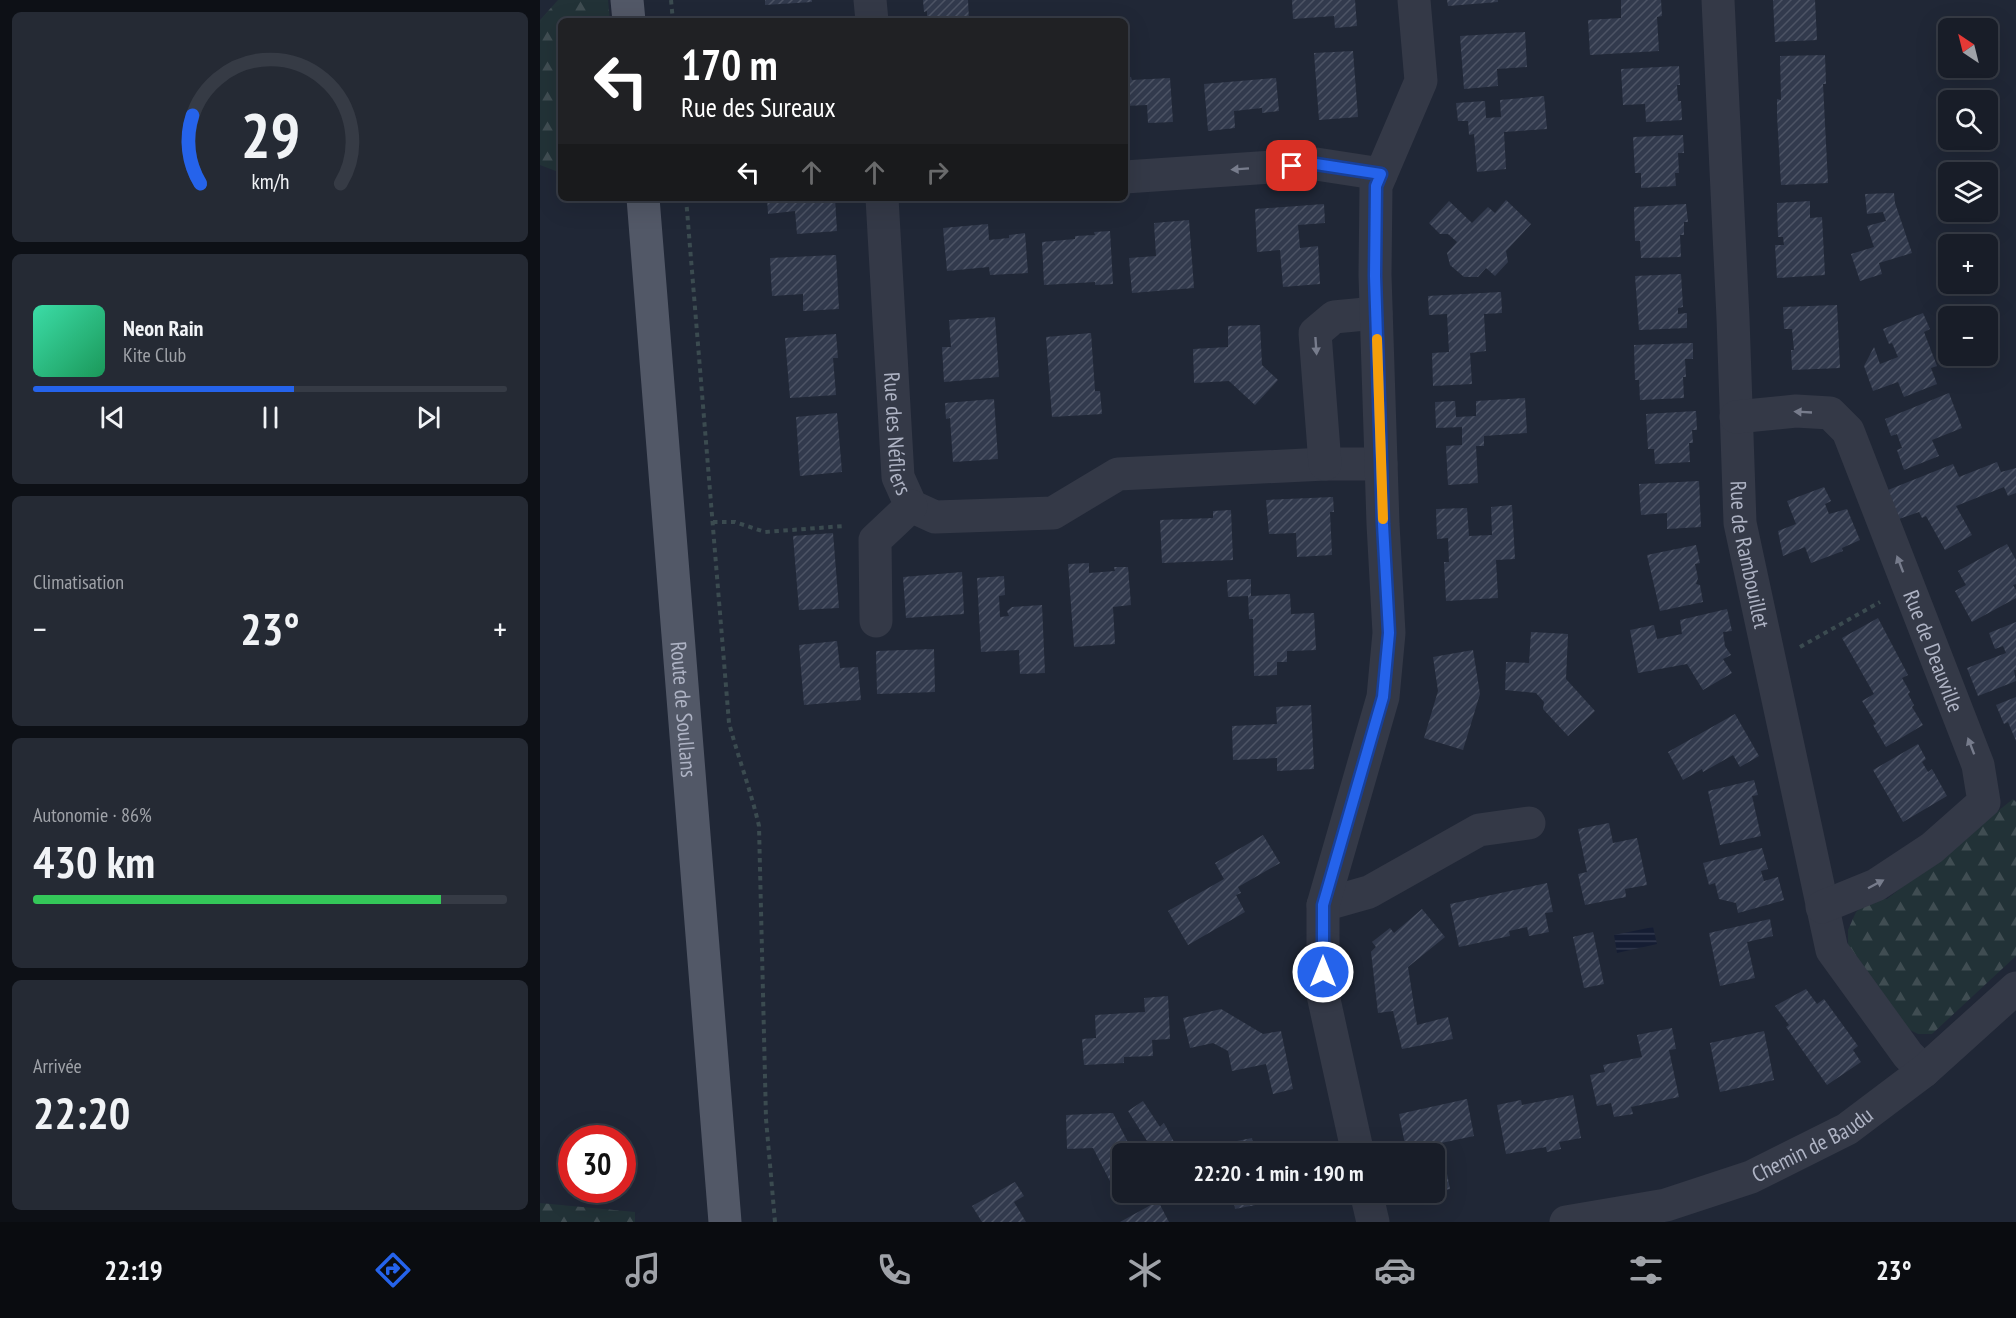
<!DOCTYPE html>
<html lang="fr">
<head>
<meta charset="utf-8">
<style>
  :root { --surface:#181d28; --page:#252a34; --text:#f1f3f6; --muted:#9fa2a8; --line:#363b45; --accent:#2563eb }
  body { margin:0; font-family:"PT Sans Narrow",sans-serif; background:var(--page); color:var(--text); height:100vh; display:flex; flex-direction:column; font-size:22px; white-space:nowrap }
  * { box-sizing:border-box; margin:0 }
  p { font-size:20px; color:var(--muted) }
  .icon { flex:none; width:33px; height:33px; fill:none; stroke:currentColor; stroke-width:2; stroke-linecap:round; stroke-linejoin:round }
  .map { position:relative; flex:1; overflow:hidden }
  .details { display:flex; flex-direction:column; gap:12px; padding:12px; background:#0d1016; width:540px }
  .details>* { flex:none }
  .hud { position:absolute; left:18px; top:18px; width:570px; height:183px; border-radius:9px; box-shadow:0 6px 24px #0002,0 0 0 2px var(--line); background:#202124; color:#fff; overflow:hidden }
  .needle { width:39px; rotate:325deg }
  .buttons { position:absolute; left:1398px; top:18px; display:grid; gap:12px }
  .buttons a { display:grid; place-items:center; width:60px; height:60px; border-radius:9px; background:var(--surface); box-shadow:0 6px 24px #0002,0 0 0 2px var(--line); font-size:30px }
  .speed { position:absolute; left:18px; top:1125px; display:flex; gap:12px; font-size:30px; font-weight:700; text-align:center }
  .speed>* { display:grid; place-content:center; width:78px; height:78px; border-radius:50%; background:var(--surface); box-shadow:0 6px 24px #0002,0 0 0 2px var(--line); line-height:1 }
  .speed .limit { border:9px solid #d22; background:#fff; color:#111 }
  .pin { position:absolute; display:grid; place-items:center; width:51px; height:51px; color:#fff; margin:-26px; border-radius:12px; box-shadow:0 3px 9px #0006 }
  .me { position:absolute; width:66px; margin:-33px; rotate:0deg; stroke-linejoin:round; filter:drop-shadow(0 0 4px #0008) }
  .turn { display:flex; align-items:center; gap:21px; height:126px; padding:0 24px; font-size:27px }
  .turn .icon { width:78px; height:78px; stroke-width:2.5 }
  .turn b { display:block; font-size:42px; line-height:51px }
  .lanes { display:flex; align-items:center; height:57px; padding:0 24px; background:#0003; justify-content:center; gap:30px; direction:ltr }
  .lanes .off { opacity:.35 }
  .big { font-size:45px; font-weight:700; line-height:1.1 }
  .details .card { flex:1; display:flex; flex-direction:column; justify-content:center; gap:9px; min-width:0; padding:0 21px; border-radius:9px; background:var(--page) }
  .details .dial { align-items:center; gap:0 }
  .dial svg { height:156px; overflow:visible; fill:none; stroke:var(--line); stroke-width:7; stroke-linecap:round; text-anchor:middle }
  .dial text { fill:var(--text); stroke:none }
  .song { display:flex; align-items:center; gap:18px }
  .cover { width:72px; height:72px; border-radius:9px; background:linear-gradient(135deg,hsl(160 70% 55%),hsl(150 70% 35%)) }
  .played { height:6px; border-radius:3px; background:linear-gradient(90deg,var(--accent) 55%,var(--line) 55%) }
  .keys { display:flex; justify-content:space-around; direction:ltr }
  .heat { display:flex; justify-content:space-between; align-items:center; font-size:33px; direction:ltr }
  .charge { height:9px; border-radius:4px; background:linear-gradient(90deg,#34c759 86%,var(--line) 0) }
  .trip { position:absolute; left:572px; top:1143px; width:333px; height:60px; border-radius:9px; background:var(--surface); box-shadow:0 6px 24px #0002,0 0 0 2px var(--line); font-weight:700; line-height:60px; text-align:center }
  .dock { display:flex; height:96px; justify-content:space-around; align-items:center; background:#0a0c10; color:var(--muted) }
  .dock .icon { width:42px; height:42px }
  .dock .on { color:var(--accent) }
  .dock b { font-size:27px; color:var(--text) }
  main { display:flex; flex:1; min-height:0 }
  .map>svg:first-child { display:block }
  .forest { fill:url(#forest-firs) }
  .water { fill:url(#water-rules) }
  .building { fill:url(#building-hatch) }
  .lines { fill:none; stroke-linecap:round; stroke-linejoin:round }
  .path { stroke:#3b4b50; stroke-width:4; stroke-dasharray:4.5 4.5; stroke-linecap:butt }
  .minor { stroke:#343947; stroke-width:33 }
  .major { stroke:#525867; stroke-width:33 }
  .oneway { fill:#777c8c }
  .route-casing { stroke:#184099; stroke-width:15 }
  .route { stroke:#2563eb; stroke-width:10 }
  .slow { stroke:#f59e0b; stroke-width:10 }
  .labels { text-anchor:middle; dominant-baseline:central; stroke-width:6; stroke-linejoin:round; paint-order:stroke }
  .street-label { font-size:22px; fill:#aeb3c4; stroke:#191e2b }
</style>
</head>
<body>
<main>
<section class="details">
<div class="card dial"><svg viewBox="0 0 100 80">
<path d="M14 69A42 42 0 1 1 86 69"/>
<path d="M14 69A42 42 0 0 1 10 34" stroke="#2563eb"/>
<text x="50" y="56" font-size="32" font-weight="700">29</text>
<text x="50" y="72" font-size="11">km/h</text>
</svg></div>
<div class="card">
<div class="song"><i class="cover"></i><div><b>Neon Rain</b><p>Kite Club</p></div></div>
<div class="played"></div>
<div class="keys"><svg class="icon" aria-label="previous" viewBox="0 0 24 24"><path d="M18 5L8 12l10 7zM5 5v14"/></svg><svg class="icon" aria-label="pause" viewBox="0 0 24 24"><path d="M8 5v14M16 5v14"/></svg><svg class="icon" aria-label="next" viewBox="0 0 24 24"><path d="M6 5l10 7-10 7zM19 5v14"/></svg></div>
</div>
<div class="card"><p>Climatisation</p>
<div class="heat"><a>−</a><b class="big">23°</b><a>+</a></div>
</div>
<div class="card"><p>Autonomie · 86%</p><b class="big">430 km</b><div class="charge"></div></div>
<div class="card"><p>Arrivée</p><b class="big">22:20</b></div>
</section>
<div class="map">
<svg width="1476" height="1222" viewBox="0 0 1476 1222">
  <defs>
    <pattern id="forest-firs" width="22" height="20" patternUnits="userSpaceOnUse" patternTransform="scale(1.5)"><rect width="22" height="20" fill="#223237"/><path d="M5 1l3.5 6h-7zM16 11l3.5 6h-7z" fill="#404d52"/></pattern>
    <pattern id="water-rules" width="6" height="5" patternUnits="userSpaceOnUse" patternTransform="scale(1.5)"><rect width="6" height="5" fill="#151d33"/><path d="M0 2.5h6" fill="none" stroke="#343b4f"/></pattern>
    <pattern id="building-hatch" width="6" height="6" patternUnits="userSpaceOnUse" patternTransform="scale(1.5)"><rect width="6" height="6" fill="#323a4d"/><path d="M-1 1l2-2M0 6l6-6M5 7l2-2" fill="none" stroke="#4d5465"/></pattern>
  </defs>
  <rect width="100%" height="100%" fill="#202736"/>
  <g class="forest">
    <path d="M18,0h50l2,21h-49v152l-21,-8v-145z"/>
    <path d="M1473,799l3,3v154l-84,78h-14l-16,-8 -54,-80v-16l8,-18 18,-15 13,2z"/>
    <path d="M0,1203l95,9v10h-95z"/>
  </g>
  <path class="water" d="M1113,927l4,17 -40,9 -3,-18z"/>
  <g class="building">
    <path d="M225,0h47v2l-47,3z"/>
    <path d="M383,0h45l1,21h-42v-10l-3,1z"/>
    <path d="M752,0h63l2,26 -22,2 -1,-12 -41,3z"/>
    <path d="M907,0h51v2l-50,4z"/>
    <path d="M1081,0h40l1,16 -5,1 2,34 -69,4 -2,-35 33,-2z"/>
    <path d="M1233,0h42l2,40 -42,2z"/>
    <path d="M279,16v5h-35v-3z"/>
    <path d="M985,32l2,35 -30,2 1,17 -34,3 -4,-53z"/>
    <path d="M813,51l5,66 -39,3 -5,-67z"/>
    <path d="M1285,55l1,29h-3l5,99 -47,2 -4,-70v-16l4,1 -1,-44z"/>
    <path d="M1139,66l1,19h-3l1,16h3l1,19 -36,2 -1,-18 -22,1 -2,-36z"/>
    <path d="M585,77h6l1,3 38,-2 3,44 -25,1 -1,-18 -22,1z"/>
    <path d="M736,78l3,33 -17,2v-5l-28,3 1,17 -27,3 -4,-47z"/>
    <path d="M1004,96l3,33 -43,3 2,37 -29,3 -3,-38 -5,1 -1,-14h-10l-2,-18 29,-2 1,17 15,-1 -1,-17z"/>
    <path d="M1143,135l1,18h-6l1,20h-4l1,13 -35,2v-15h-6l-2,-36z"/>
    <path d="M1354,193l1,10 17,50 -33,10 3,11 -22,7 -9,-27 23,-7 -7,-21 19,-5 -3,-9 -16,2 -2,-20z"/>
    <path d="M227,198h68l2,33 -40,3 -2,-23 -27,3z"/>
    <path d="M966,200l25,24 -25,27 2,11 -13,14 -9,-8 -8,9h-14l-14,-12 -3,-12 10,-11 -9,-8h-8l-11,-11 20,-22 23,22 16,-16 7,6z"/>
    <path d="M1270,201v17l12,-1 3,58 -48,3 -2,-33h9l-1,-8h-5l-1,-34z"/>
    <path d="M784,204l1,19 -27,2 2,23 18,-2 2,38 -37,3 -3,-37 -23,2 -2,-43z"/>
    <path d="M1146,204l2,18h-4v13h-4l1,22 -40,1 -1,-17h-5l-1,-34z"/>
    <path d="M649,220l5,68 -62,5 -3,-35 27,-2 -2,-33z"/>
    <path d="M448,224l1,16 20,-2v-3l16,-2 3,40 -38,2 -1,-8 -42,4 -4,-43z"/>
    <path d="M570,231l3,53 -18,1v-3l-51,3 -2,-43 33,-3v-3l20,-1 -1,-3z"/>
    <path d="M296,255l3,54 -36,2v-17l-31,2 -2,-38z"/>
    <path d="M1141,274l2,33 -5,1v6l9,-1v15l-48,2 -4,-54z"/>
    <path d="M961,292l1,21 -18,1 2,37 -16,2 2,31 -39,2 -1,-33 17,-1 -2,-38 -18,1 -1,-19z"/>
    <path d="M1297,305l3,63 -48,2 -1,-20h3l-2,-21h-8l-1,-22z"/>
    <path d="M1383,313l7,16 -6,3 13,34 -6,2 6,16 -33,13 -6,-15 -25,9 -9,-25 10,-19 6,17 18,-7 -6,-14 -3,1 -6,-15z"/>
    <path d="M455,317l4,60 -55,5 -2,-35h9l-2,-27z"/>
    <path d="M720,325l2,40 16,15 -23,25 -26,-24 -35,2 -1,-34 35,-2v-21z"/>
    <path d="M551,333l4,58h5l2,23 -50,3 -6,-80z"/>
    <path d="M296,334l2,24h-5l3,37 -46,3 -5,-60z"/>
    <path d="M1153,343v16h-8l1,18h-3l1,21 -44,2 -1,-20h-4l-1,-35z"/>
    <path d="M1409,393l13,35 -30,12 7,16 -35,14 -7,-20 5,-2 -5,-14 -6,2 -6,-17z"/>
    <path d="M985,398l2,35 -43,3v10h-8l2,37 -30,2 -2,-39 16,-1v-18l-26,1 -1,-26 20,-1 1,16 20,-1v-15z"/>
    <path d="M454,399l4,60 -45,3 -3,-44 -4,1 -1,-16z"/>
    <path d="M1156,411l1,19h-5l1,13h-4l1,19 -35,2 -1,-15h-6l-2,-35z"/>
    <path d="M297,413l5,59 -42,4 -4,-59z"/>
    <path d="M1457,462l4,10 15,-4v25l-8,3 -4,-9 -48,19 16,29 -27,15 -19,-34 -4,2 -3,-6 -20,7 -11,-29 65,-26 6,13z"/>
    <path d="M1159,481l2,46 -34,2v-16l-26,2 -2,-31z"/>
    <path d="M1284,487l7,14 -6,3 4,10 18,-5 13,31 -18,8 1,3 -32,12 -6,-16 -22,9 -5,-25 18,-7 -9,-23z"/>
    <path d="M793,497l1,15h-4l2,43 -35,2 -1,-24 -27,1 -3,-34z"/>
    <path d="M972,505l3,54 -19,1 2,38 -52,3 -2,-39h5l-1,-24 -11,1 -1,-30 31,-1 2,28 23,-1 -1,-28z"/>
    <path d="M691,510l2,50 -71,3 -2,-43 53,-2v-7z"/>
    <path d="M293,533l6,75 -40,2 -6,-74z"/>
    <path d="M1467,544l9,16v24l-3,1 3,5v8l-44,24 -17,-31 11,-6 -8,-14z"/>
    <path d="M1156,545l4,18 -5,1 3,14 -2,6 4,1 3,17 -43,9 -13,-56z"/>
    <path d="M549,563v10l26,-2 -1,-4h14l3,38 -18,2 2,37 -41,3 -6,-83z"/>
    <path d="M422,572l2,42 -58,4 -3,-41z"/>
    <path d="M464,576l1,19 -6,1 1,21 9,-1 -2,-5 5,-4 30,-2 3,68 -25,1 -1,-24 -38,2 -4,-74z"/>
    <path d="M711,579v17l39,-2 1,20 23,-1 2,37 -29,1v11h-10v13l-23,1 -1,-57h-4l-1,-23 -20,1 -1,-17z"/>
    <path d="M1187,609l5,22 -9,1 2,14 6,9 -8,4 9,14 -29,17 -16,-26 -49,9 -8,-43 24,-5 3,14 25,-5 -2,-14z"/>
    <path d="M1338,618l30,57 -6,3 8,14 -2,2 6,11 -2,2 11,18 -37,22 -13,-22 3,-1 -14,-23 12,-7 -32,-56z"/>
    <path d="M1476,622v48h-2l2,11 -38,15 -11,-28 39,-15 -3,-7 -8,3 -6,-16z"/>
    <path d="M991,632l37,2 -2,45 29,32 -27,25 -25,-27 1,-7 -8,-9 -31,-3 1,-28 23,1z"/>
    <path d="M297,641l3,27 18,-1 3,33 -57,5 -5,-60z"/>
    <path d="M394,649l1,43 -58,2 -1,-43z"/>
    <path d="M933,650l7,44 -17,56 -39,-12 14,-47 -5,-34z"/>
    <path d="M1476,697v44l-8,-19 -4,2 -8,-19z"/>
    <path d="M771,705l3,64 -37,2v-13l-44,2 -1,-34 45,-2 -1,-17z"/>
    <path d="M1195,714l24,42 -19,11 -7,-12 -30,17 -1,-3 -19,11 -15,-28z"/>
    <path d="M1378,744l8,15 -4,3 6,10 4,-3 15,27 -44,26 -30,-52z"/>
    <path d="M1214,780l4,15 -6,1 9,40 -41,9 -12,-54z"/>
    <path d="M1069,823l4,20 24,-5 10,47 -22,4 1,8 -41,8 -7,-31 9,-2 -9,-43z"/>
    <path d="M723,835l17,28 -42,24 3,6 -5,2 9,17 -57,33 -20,-34 56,-32 -9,-16z"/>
    <path d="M1222,848l6,21 -7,2 3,10 14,-4 6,23 -46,13 -2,-10 -17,-4 -4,-16 -6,2 -6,-22z"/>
    <path d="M1007,883l6,29 -8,1 4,19 -20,4 -2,-9 -18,4 1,5 -51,11 -9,-43z"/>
    <path d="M882,909l23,28 -37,30 9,58 31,-8 5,22 -51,10 -9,-38 -15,2 -7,-61 5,-5 -4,-5 18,-14 4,5z"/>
    <path d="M1230,919l3,17 -26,6 8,36 -35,8 -11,-53z"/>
    <path d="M1053,932l11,52 -20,4 -11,-51z"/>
    <path d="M1266,989l11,15 7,-5 34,47 -5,4 8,12 -34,23 -41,-58 3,-2 -14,-19z"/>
    <path d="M628,996l2,43 -18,1 1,16 -29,1v6l-40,2 -2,-26 14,-1 -1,-23 50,-3 -1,-14z"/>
    <path d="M681,1009l42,25 18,-3 12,58 -20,5 -7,-30 -34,7 -4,-20 -15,-8 -23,5 -7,-30z"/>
    <path d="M1132,1028l4,21 -7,1 10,47 -48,10 2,7 -19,3 -3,-14 -14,3 -7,-31 15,-3 -2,-7 39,-8 -5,-22z"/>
    <path d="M1224,1031l10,49 -54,12 -10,-49z"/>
    <path d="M1033,1095l8,43 -22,4 2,7 -14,3 -1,-5 -40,7 -9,-49 24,-5 1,5z"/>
    <path d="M927,1099l7,37 -33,7 9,46 -16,3v-38h-27l-8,-40z"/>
    <path d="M603,1101l17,26 4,-4 10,19 -20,10 -26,-41z"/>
    <path d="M573,1113l21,41h-12v28l-9,5 -20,-39 -26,1 -1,-34z"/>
    <path d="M712,1138l3,16h-31l-2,-10z"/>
    <path d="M475,1182l9,14 -10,6 12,20h-44l-10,-16z"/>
    <path d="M692,1192h80v2l-77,15z"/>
    <path d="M618,1201l11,21h-49z"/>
  </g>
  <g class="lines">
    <g class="path">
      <path d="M131,0l2,21"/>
      <path d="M146,198l43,525c9,34 22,68 30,103l7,293 9,103"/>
      <path d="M173,522h22l30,10 79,-6"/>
      <path d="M1260,647l80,-45"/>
    </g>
    <g class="minor">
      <path d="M330,0l2,21"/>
      <path id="s1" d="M1178,0l15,318 7,205 92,427 76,105 16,16"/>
      <path d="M585,177l191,-13 65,10"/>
      <path id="s2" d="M342,198l16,279 13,29 24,11 118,-4 65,-39 207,-10h56"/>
      <path id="s3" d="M1196,417l60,-6 34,2 18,18 130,334 6,37 -52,46 -56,37 -54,22"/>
      <path d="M785,464l-10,-131 19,-16 42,-4"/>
      <path d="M336,621l-1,-81 36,-34"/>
      <path d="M783,905l46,-13 110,-62 50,-7"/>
      <path d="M818,1154l-35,-159v-90l60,-208 6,-64 -6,-109 -8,-249 1,-89 45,-105 -7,-81"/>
      <path d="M826,1192l7,30"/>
      <path id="s4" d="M1026,1222l100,-17 85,-28 96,-48 77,-58 92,-83"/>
    </g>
    <g class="major">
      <path d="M87,0l2,21"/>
      <path id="s5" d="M103,198l82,1024"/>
    </g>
  </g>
  <defs><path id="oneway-solid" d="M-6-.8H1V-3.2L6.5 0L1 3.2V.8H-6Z" transform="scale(1.5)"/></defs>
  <g class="oneway">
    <use href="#oneway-solid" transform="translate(700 169) rotate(176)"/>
    <use href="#oneway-solid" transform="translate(776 346) rotate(86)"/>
    <use href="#oneway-solid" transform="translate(1263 412) rotate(-177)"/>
    <use href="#oneway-solid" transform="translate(1360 564) rotate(-111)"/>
    <use href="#oneway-solid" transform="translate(1431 746) rotate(-111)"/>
    <use href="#oneway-solid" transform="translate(1336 884) rotate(-28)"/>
  </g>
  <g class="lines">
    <defs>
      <path id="route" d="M752,166l24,-2 65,10 -5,12 -1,90 8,248 6,109 -6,64 -60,208v67"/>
    </defs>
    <use href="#route" class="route-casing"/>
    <use href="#route" class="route"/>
    <path class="slow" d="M837,339l6,180"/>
  </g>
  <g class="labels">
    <g class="street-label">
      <text stroke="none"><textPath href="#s2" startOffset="236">Rue des Néfliers</textPath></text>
      <text stroke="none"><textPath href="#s1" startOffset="556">Rue de Rambouillet</textPath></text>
      <text stroke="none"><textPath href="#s3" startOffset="356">Rue de Deauville</textPath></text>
      <text stroke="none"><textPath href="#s5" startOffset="513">Route de Soullans</textPath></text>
      <text stroke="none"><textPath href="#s4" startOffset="260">Chemin de Baudu</textPath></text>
    </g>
  </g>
</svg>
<div class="buttons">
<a><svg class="needle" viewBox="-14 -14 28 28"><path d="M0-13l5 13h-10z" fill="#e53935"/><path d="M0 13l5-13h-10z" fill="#9fa2a8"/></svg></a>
<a><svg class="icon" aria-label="search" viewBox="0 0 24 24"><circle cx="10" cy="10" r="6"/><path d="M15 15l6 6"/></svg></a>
<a><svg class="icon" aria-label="layers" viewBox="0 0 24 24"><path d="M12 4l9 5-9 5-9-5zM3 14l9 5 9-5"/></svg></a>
<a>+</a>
<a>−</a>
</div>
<div class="speed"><div class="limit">30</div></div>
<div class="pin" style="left:752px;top:166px;background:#d93025"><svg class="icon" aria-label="arrive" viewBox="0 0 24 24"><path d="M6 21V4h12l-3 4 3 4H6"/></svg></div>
<svg class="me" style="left:783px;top:972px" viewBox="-20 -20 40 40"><circle r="17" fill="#2563eb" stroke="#fff" stroke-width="3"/><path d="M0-11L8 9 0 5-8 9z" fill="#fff"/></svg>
<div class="trip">22:20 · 1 min · 190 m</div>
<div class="hud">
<div class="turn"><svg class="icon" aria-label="left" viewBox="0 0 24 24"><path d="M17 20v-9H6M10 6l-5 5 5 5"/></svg><div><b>170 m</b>Rue des Sureaux</div></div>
<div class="lanes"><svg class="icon" aria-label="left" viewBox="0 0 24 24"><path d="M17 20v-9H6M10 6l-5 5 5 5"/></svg><svg class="icon off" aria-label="ahead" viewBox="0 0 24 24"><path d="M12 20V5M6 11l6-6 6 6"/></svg><svg class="icon off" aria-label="ahead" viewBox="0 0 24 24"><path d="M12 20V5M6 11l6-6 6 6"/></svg><svg class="icon off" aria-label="right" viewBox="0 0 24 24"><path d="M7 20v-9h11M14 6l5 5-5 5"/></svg></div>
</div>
</div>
</main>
<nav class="dock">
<b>22:19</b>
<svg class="icon on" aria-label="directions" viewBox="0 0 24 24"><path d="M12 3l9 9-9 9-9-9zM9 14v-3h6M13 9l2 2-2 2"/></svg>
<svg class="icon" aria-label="music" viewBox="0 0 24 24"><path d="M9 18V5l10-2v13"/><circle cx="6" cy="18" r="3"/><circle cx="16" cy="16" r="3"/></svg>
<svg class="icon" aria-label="phone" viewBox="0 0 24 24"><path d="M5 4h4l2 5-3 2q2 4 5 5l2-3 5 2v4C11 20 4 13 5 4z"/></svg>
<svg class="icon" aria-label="climate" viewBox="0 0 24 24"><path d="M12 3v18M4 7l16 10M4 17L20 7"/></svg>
<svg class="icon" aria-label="car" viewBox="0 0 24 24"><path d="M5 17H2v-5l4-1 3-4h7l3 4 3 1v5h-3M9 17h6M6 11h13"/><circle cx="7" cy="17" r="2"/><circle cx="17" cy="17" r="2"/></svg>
<svg class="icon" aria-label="filters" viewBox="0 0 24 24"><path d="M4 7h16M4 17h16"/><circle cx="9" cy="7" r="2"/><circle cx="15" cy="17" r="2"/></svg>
<b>23°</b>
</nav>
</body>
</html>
